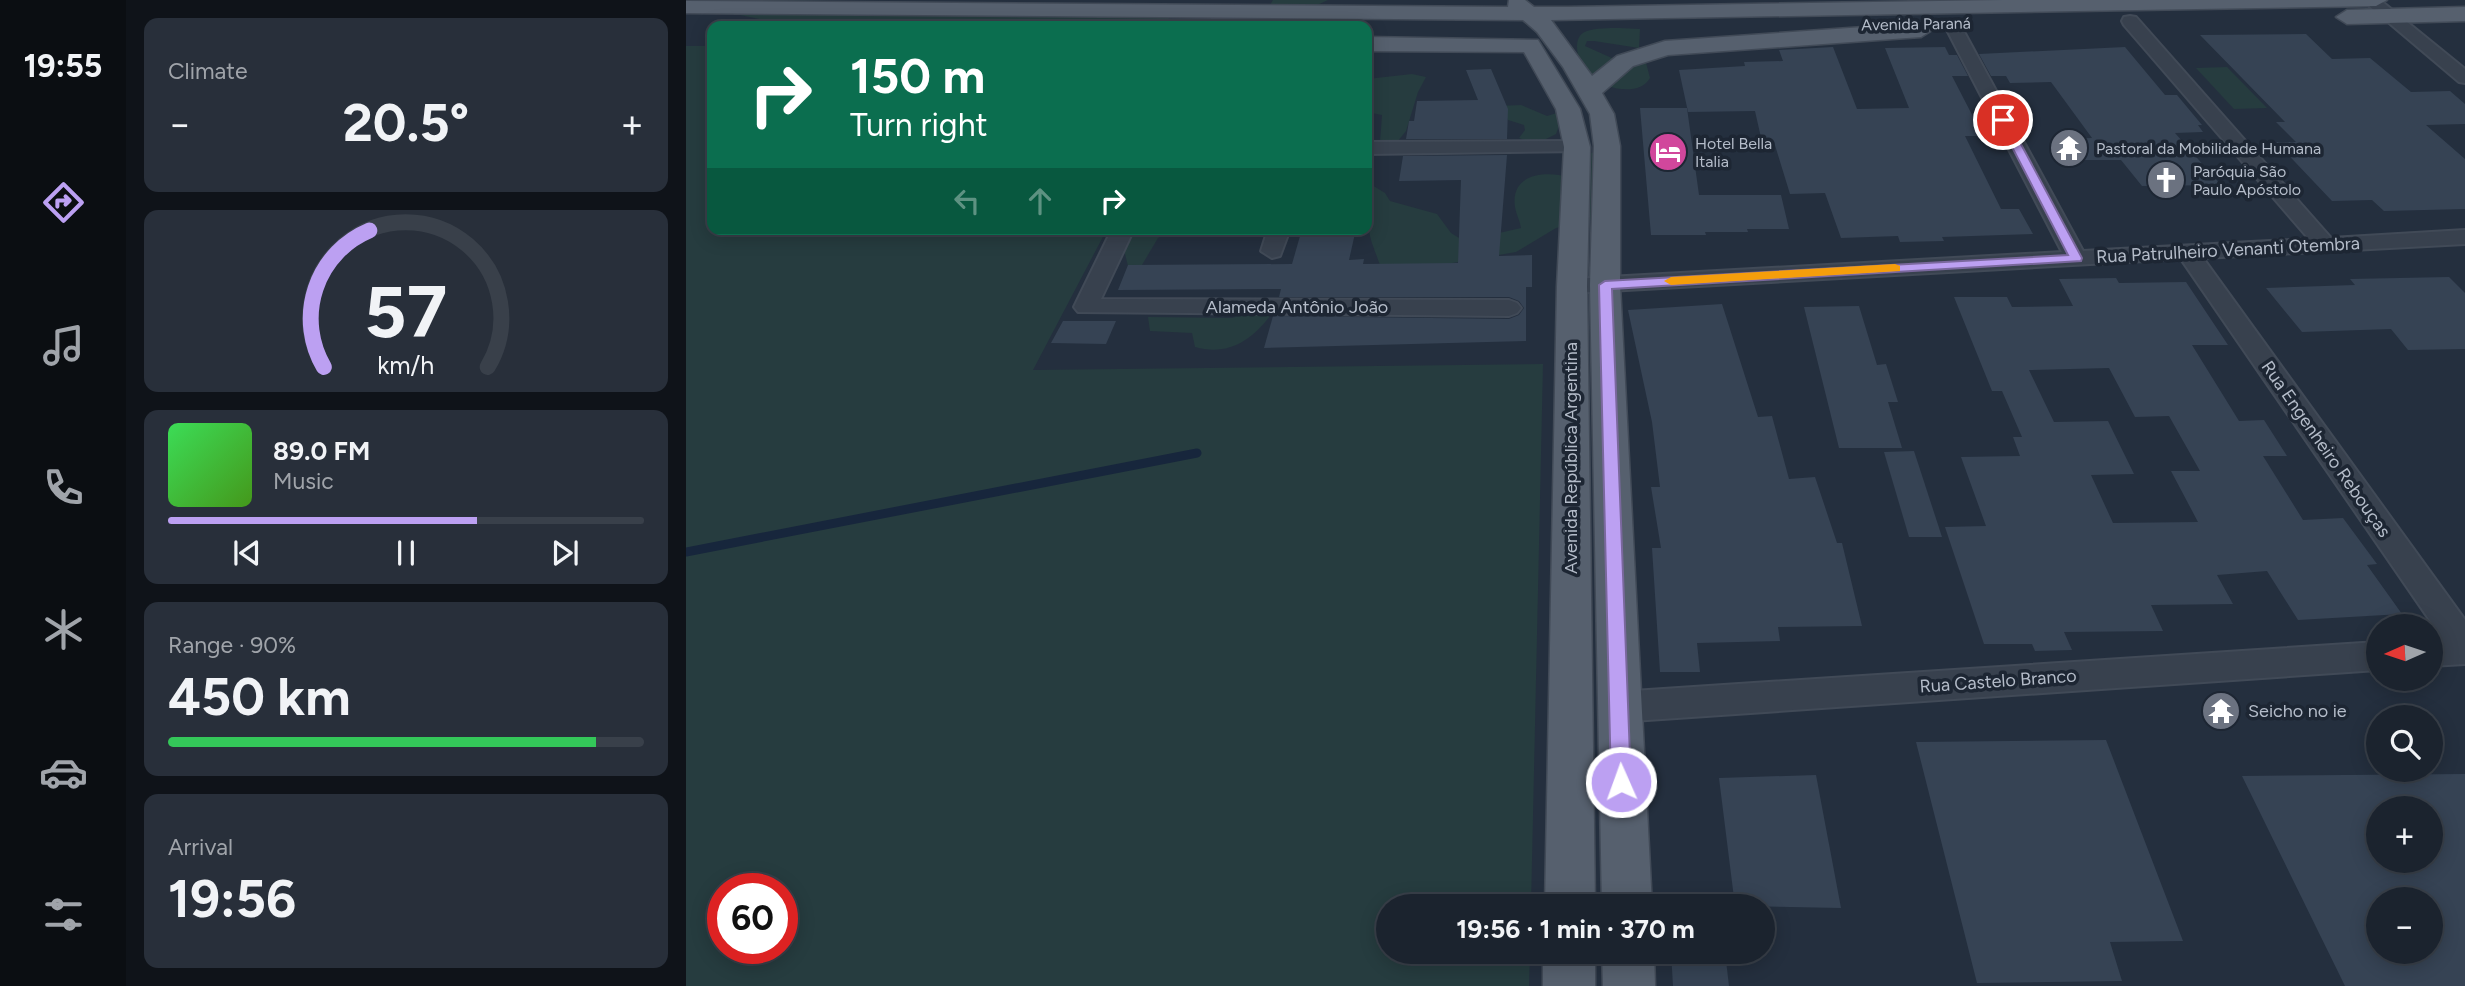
<!DOCTYPE html>
<html lang="en">
<head>
<meta charset="utf-8">
<style>
  :root { --surface:#1b232e; --page:#282f3a; --text:#f1f3f6; --muted:#a0a4aa; --line:#39404a; --accent:#bca0f2 }
  body { margin:0; font-family:Figtree,sans-serif; background:var(--page); color:var(--text); height:100vh; display:flex; flex-direction:column; font-size:26px; white-space:nowrap }
  * { box-sizing:border-box; margin:0 }
  p { font-size:23px; color:var(--muted) }
  .icon { flex:none; width:38px; height:38px; fill:none; stroke:currentColor; stroke-width:2; stroke-linecap:round; stroke-linejoin:round }
  .map { position:relative; flex:1; overflow:hidden }
  .sheet { display:flex; flex-direction:column; gap:18px; padding:18px; background:#0f1319; width:560px }
  .sheet>* { flex:none }
  .hud { position:absolute; left:21px; top:21px; width:665px; height:214px; border-radius:14px; box-shadow:0 4px 18px #0003,0 0 0 2px var(--line); background:#0b6e4f; color:#fff; overflow:hidden }
  .needle { width:46px; rotate:267deg }
  .fabs { position:absolute; left:1680px; top:614px; display:grid; gap:14px }
  .fabs a { display:grid; place-items:center; width:77px; height:77px; border-radius:50%; background:var(--surface); box-shadow:0 4px 18px #0003,0 0 0 2px var(--line); font-size:35px }
  .speed { position:absolute; left:21px; top:873px; display:flex; gap:14px; font-size:35px; font-weight:700; text-align:center }
  .speed>* { display:grid; place-content:center; width:91px; height:91px; border-radius:50%; background:var(--surface); box-shadow:0 4px 18px #0003,0 0 0 2px var(--line); line-height:1 }
  .speed .limit { border:10px solid #d22; background:#fff; color:#111 }
  .pin { position:absolute; display:grid; place-items:center; width:60px; height:60px; color:#fff; margin:-30px; border:4px solid #fff; border-radius:50%; box-shadow:0 2px 7px #0007 }
  .me { position:absolute; width:77px; margin:-38px; rotate:358deg; stroke-linejoin:round; filter:drop-shadow(0 0 5px #0008) }
  .turn { display:flex; align-items:center; gap:24px; height:147px; padding:0 28px; font-size:32px }
  .turn .icon { width:91px; height:91px; stroke-width:2.5 }
  .turn b { display:block; font-size:49px; line-height:60px }
  .lanes { display:flex; align-items:center; height:66px; padding:0 28px; background:#0003; justify-content:center; gap:35px; direction:ltr }
  .lanes .off { opacity:.35 }
  .big { font-size:52px; font-weight:700; line-height:1.1 }
  .sheet .widget { flex:1; display:flex; flex-direction:column; justify-content:center; gap:10px; min-width:0; padding:0 24px; border-radius:14px; background:var(--page) }
  .sheet .dial { align-items:center; gap:0 }
  .dial svg { height:182px; overflow:visible; fill:none; stroke:var(--line); stroke-width:7; stroke-linecap:round; text-anchor:middle }
  .dial text { fill:var(--text); stroke:none }
  .song { display:flex; align-items:center; gap:21px }
  .cover { width:84px; height:84px; border-radius:10px; background:linear-gradient(135deg,hsl(130 70% 55%),hsl(100 70% 35%)) }
  .played { height:7px; border-radius:4px; background:linear-gradient(90deg,var(--accent) 65%,var(--line) 65%) }
  .keys { display:flex; justify-content:space-around; direction:ltr }
  .heat { display:flex; justify-content:space-between; align-items:center; font-size:38px; direction:ltr }
  .charge { height:10px; border-radius:5px; background:linear-gradient(90deg,#34c759 90%,var(--line) 0) }
  .trip { position:absolute; left:690px; top:894px; width:399px; height:70px; border-radius:35px; background:var(--surface); box-shadow:0 4px 18px #0003,0 0 0 2px var(--line); font-weight:700; line-height:70px; text-align:center }
  main { display:flex; flex:1; min-height:0 }
  .menu { display:flex; flex-direction:column; width:126px; justify-content:space-around; align-items:center; background:#0b0e12; color:var(--muted) }
  .menu .icon { width:49px; height:49px }
  .menu .on { color:var(--accent) }
  .menu b { font-size:32px; color:var(--text) }
  .map>svg:first-child { display:block }
  .green { fill:#263c3f; fill-rule:evenodd }
  .lines { fill:none; stroke-linecap:round; stroke-linejoin:round }
  .stream { stroke:#17263c; stroke-width:9 }
  .building { fill:#364354; fill-rule:evenodd }
  .minor-casing { stroke:#414a57; stroke-width:4 }
  .major-casing { stroke:#414a57; stroke-width:3 }
  .minor { fill:#38414e; fill-rule:evenodd }
  .major { fill:#56606e; fill-rule:evenodd }
  .route { fill:#bca0f2; stroke:#7a689d; stroke-width:2 }
  .slow { fill:#f59e0b }
  .labels { text-anchor:middle; dominant-baseline:central; stroke-width:7; stroke-linejoin:round; paint-order:stroke }
  .far-street-label { font-size:16px; fill:#b4bcc9; stroke:#1d2633 }
  .far-poi-label { font-size:16px; fill:#b4bcc9; stroke:#1d2633; text-anchor:start }
  .street-label { font-size:18px; fill:#b4bcc9; stroke:#1d2633 }
  .poi-label { font-size:18px; fill:#b4bcc9; stroke:#1d2633; text-anchor:start }
</style>
</head>
<body>
<main>
<nav class="menu">
<b>19:55</b>
<svg class="icon on" aria-label="directions" viewBox="0 0 24 24"><path d="M12 3l9 9-9 9-9-9zM9 14v-3h6M13 9l2 2-2 2"/></svg>
<svg class="icon" aria-label="music" viewBox="0 0 24 24"><path d="M9 18V5l10-2v13"/><circle cx="6" cy="18" r="3"/><circle cx="16" cy="16" r="3"/></svg>
<svg class="icon" aria-label="phone" viewBox="0 0 24 24"><path d="M5 4h4l2 5-3 2q2 4 5 5l2-3 5 2v4C11 20 4 13 5 4z"/></svg>
<svg class="icon" aria-label="climate" viewBox="0 0 24 24"><path d="M12 3v18M4 7l16 10M4 17L20 7"/></svg>
<svg class="icon" aria-label="car" viewBox="0 0 24 24"><path d="M5 17H2v-5l4-1 3-4h7l3 4 3 1v5h-3M9 17h6M6 11h13"/><circle cx="7" cy="17" r="2"/><circle cx="17" cy="17" r="2"/></svg>
<svg class="icon" aria-label="filters" viewBox="0 0 24 24"><path d="M4 7h16M4 17h16"/><circle cx="9" cy="7" r="2"/><circle cx="15" cy="17" r="2"/></svg>
</nav>
<section class="sheet">
<div class="widget"><p>Climate</p>
<div class="heat"><a>−</a><b class="big">20.5°</b><a>+</a></div>
</div>
<div class="widget dial"><svg viewBox="0 0 100 80">
<path d="M14 69A42 42 0 1 1 86 69"/>
<path d="M14 69A42 42 0 0 1 34 9" stroke="#bca0f2"/>
<text x="50" y="56" font-size="32" font-weight="700">57</text>
<text x="50" y="72" font-size="11">km/h</text>
</svg></div>
<div class="widget">
<div class="song"><i class="cover"></i><div><b>89.0 FM</b><p>Music</p></div></div>
<div class="played"></div>
<div class="keys"><svg class="icon" aria-label="previous" viewBox="0 0 24 24"><path d="M18 5L8 12l10 7zM5 5v14"/></svg><svg class="icon" aria-label="pause" viewBox="0 0 24 24"><path d="M8 5v14M16 5v14"/></svg><svg class="icon" aria-label="next" viewBox="0 0 24 24"><path d="M6 5l10 7-10 7zM19 5v14"/></svg></div>
</div>
<div class="widget"><p>Range · 90%</p><b class="big">450 km</b><div class="charge"></div></div>
<div class="widget"><p>Arrival</p><b class="big">19:56</b></div>
</section>
<div class="map">
<svg width="1779" height="986" viewBox="0 0 1779 986">
  <rect width="100%" height="100%" fill="#242f3e"/>
  <g class="green">
    <path d="M63,0l371,4 51,7 -4,12 -19,3h-407l18,-7 -24,-5 -9,-10z"/>
    <path d="M587,0h55l-17,8 -6,13 -7,5h-57l26,-16z"/>
    <path d="M933,28l21,1 -1,19 -45,-7h-7l-2,5 29,13h31l5,19c-11,19 -44,11 -59,-1 -11,-8 -23,-40 -4,-46 9,-3 22,-3 32,-3z"/>
    <path d="M0,46h26v183h395l-74,141 510,-6 -12,542h-143v46h142l-1,34h-843zM96,889v59h-59v-59z"/>
    <path d="M1541,67l40,41 -33,1 -38,-41z"/>
    <path d="M726,74l14,3 -8,15 -12,39 -9,11h-17l2,-27 -15,-3v-33z"/>
    <path d="M835,105l26,11 10,-3 6,2 -7,19 -20,10 -17,-6 6,-8 -1,-5 -16,-5 -11,-14z"/>
    <path d="M910,152l4,59 -9,9 -35,8 -40,24 -98,17 -38,-4c-10,-28 -14,-32 -9,-61 1,-6 -4,-15 -4,-22l18,11 5,8 47,13 14,19 13,8 57,-13c-1,-7 -5,-14 -6,-21 -5,-34 31,-36 53,-30l20,-23z"/>
    <path d="M449,229h38l-15,9 -19,32h-10l-6,-24z"/>
    <path d="M564,313l20,3c-20,26 -43,40 -75,31l-3,-14 -42,-2 -2,-14 84,1z"/>
  </g>
  <g class="lines">
    <path class="stream" d="M0,552l511,-99"/>
  </g>
  <g class="building">
    <path d="M1620,34l26,25 38,-1 41,34 39,-1 15,13v20l-39,1 39,34v50l-81,2 -12,-11 -40,1 -56,-59h20l-20,-20h9l-85,-87z"/>
    <path d="M1147,47l24,62 52,-1 -24,-60 60,-1 4,8h8l11,21h-16l31,60h-18l36,73h18l14,25 -91,3 2,4 -44,1 -2,-6 -57,2 -16,-45 -35,1 -16,-52h-12l-7,-31 -67,1 -9,-42 66,-4 -1,-4 39,-1 -4,-11z"/>
    <path d="M1439,47l40,48h12l25,30h-4l5,7 -28,1 46,52 -79,1 -21,-26h-51l-11,-21 33,-1 -41,-56 -41,1 -4,-7h-15l-12,-22z"/>
    <path d="M805,69l17,40 -1,30h-101l3,-18h5l3,-20 61,-1 -12,-30z"/>
    <path d="M954,108h47l12,87h82l8,34h-42l1,3h-43l1,3h-55z"/>
    <path d="M821,155l-8,101 33,-1v32h-6v54l-262,7 9,-32 236,3 10,-4 5,-7 -5,-7 -10,-4h-230l2,-8 -163,1 10,-25 164,-1 10,-35h54l-7,31 15,-1 -1,5 95,-1 3,-83 -62,1 4,-25z"/>
    <path d="M1763,277l16,16v56l-57,1 -17,-21 -89,3 -36,-44 89,-3 -5,-6z"/>
    <path d="M1430,278l3,5 67,-1 42,63h-36l47,76 25,-1 23,36h-24l40,64 40,-2 34,46 -10,1 35,49 -104,6 -31,-49 -50,4 16,29 -82,1 12,26 -99,1 8,18 -37,1 -3,-7h-48l-39,-117 41,-1 -25,-69 59,-1 -7,-19h9l-20,-46h-10l-38,-94h53l5,10 61,-1 -14,-27zM1423,368l26,49 34,-1 31,55h-29l27,51 -85,1 -22,-48 43,-1 -26,-53 -54,1 -25,-52z"/>
    <path d="M1036,304l36,113 14,-1 17,63 26,-2 22,66h5l20,83 -84,1 2,14 -83,2 3,29h-40l-8,-124h9l-10,-61h9l-8,-65 -24,-112z"/>
    <path d="M1173,306l18,59 9,-1 12,38h-10l14,46h-63l-35,-141z"/>
    <path d="M377,321h53l-10,23 -55,-1z"/>
    <path d="M1228,451l28,86h-33l-25,-85z"/>
    <path d="M1420,740l77,201 -73,1 12,39 -145,2 -61,-241z"/>
    <path d="M1779,774v212h-120l-103,-210zM1692,808h53v53h-53zM1692,900h53v52h-53z"/>
    <path d="M1130,775l25,133 -106,-2 -16,-128z"/>
    <path d="M985,952h54l4,34h-56z"/>
  </g>
  <g class="lines">
    <defs>
      <g id="minor">
        <path d="M1676,0h18l85,69v14l-6,-1z"/>
        <path d="M1444,16l6,1 195,221 134,-8v14l-262,14 262,362v44l-34,2v-28h11l-261,-379 -609,34 -8,-2 -4,-5 4,-5 8,-2 490,-27 -116,-224 8,-5 8,5 121,223 226,-12 -185,-214 -2,-4 2,-4z"/>
        <path d="M891,141l10,6 -3,4 -217,3v-12z"/>
        <path d="M426,229h22l-33,70 408,1 8,3 4,5 -4,5 -8,3 -431,-4 -4,-5z"/>
        <path d="M582,229h22l-10,27 -8,2 -11,-7z"/>
        <path d="M1692,642v28l-760,52 -12,-4 -5,-11 5,-11 12,-4z"/>
      </g>
      <g id="major">
        <path d="M823,0h16l9,7h34l434,-7h385l-11,6 -825,14 41,56 25,-20 48,-15 256,-18 11,7 -11,7 -253,18 -35,11 -31,27 12,21 6,32v139l32,621h-50l-12,-621 4,-139 -4,-32 -27,-47 -26,-35 -14,-12 -837,-7v-12l822,6z"/>
        <path d="M1779,7v14l-118,3 -11,-7 11,-7z"/>
        <path d="M681,37l171,3 42,69 10,38 -3,139 8,620h-50l12,-620 7,-139 -8,-38 -32,-57 -157,-1z"/>
        <rect x="857" y="952" width="52" height="34"/>
        <path d="M916,952h52l1,34h-52z"/>
      </g>
    </defs>
    <use href="#minor" class="minor-casing"/>
    <use href="#major" class="major-casing"/>
    <use href="#minor" class="minor"/>
    <use href="#major" class="major"/>
  </g>
  <path class="route" d="M1317,117l5,3 74,138 -1,3 -469,28 19,493 -3,6 -7,3 -7,-3 -3,-6 -12,-497 6,-4 463,-26 -70,-135z"/>
  <path class="slow" d="M1209,264l5,2v5l-229,14 -7,-4 7,-4z"/>
  <defs>
    <symbol id="temple-disc" viewBox="-11 -11 22 22"><circle r="9.5" fill="#6b7280" stroke="#1d2633"/><path d="M0-6L5-2H3V0L6.5 2.5H4V6H1.5V3h-3V6H-4V2.5H-6.5L-3 0V-2H-5Z" fill="#fff"/></symbol>
    <symbol id="hotel-disc" viewBox="-11 -11 22 22"><circle r="9.5" fill="#d1479c" stroke="#1d2633"/><path d="M-6-4.5h1.5V1H6V5H4.5V3h-9V5H-6ZM-4 0a1.8 1.8 0 1 1 3.6 0ZM.5 0V-2.5h3Q6-2.5 6 0Z" fill="#fff"/></symbol>
    <symbol id="church-disc" viewBox="-11 -11 22 22"><circle r="9.5" fill="#6b7280" stroke="#1d2633"/><path d="M-1.2-6h2.4v3.5h3.3v2.4h-3.3V6h-2.4V-.1h-3.3v-2.4h3.3Z" fill="#fff"/></symbol>
  </defs>
  <g fill-rule="evenodd">
    <use href="#temple-disc" x="1361" y="126" width="44" height="44"/>
    <use href="#hotel-disc" x="960" y="130" width="44" height="44"/>
    <use href="#church-disc" x="1458" y="158" width="44" height="44"/>
    <use href="#temple-disc" x="1513" y="689" width="44" height="44"/>
  </g>
  <g class="labels">
    <g class="far-street-label">
      <text transform="translate(1230 24) rotate(-1)">Avenida Paraná</text>
    </g>
    <g class="far-poi-label">
      <text x="1009" y="143">Hotel Bella<tspan x="1009" dy="18">Italia</tspan></text>
      <text x="1410" y="148">Pastoral da Mobilidade Humana</text>
      <text x="1507" y="171">Paróquia São<tspan x="1507" dy="18">Paulo Apóstolo</tspan></text>
    </g>
    <g class="street-label">
      <text transform="translate(1542 250) rotate(-3)">Rua Patrulheiro Venanti Otembra</text>
      <text x="611" y="307">Alameda Antônio João</text>
      <text transform="translate(1640 449) rotate(55)">Rua Engenheiro Rebouças</text>
      <text transform="translate(885 458) rotate(-90)">Avenida República Argentina</text>
      <text transform="translate(1312 681) rotate(-4)">Rua Castelo Branco</text>
    </g>
    <g class="poi-label">
      <text x="1562" y="711">Seicho no ie</text>
    </g>
  </g>
</svg>
<div class="fabs">
<a><svg class="needle" viewBox="-14 -14 28 28"><path d="M0-13l5 13h-10z" fill="#e53935"/><path d="M0 13l5-13h-10z" fill="#a0a4aa"/></svg></a>
<a><svg class="icon" aria-label="search" viewBox="0 0 24 24"><circle cx="10" cy="10" r="6"/><path d="M15 15l6 6"/></svg></a>
<a>+</a>
<a>−</a>
</div>
<div class="speed"><div class="limit">60</div></div>
<div class="pin" style="left:1317px;top:120px;background:#d93025"><svg class="icon" aria-label="arrive" viewBox="0 0 24 24"><path d="M6 21V4h12l-3 4 3 4H6"/></svg></div>
<svg class="me" style="left:935px;top:782px" viewBox="-20 -20 40 40"><circle r="17" fill="#bca0f2" stroke="#fff" stroke-width="3"/><path d="M0-11L8 9 0 5-8 9z" fill="#fff"/></svg>
<div class="trip">19:56 · 1 min · 370 m</div>
<div class="hud">
<div class="turn"><svg class="icon" aria-label="right" viewBox="0 0 24 24"><path d="M7 20v-9h11M14 6l5 5-5 5"/></svg><div><b>150 m</b>Turn right</div></div>
<div class="lanes"><svg class="icon off" aria-label="left" viewBox="0 0 24 24"><path d="M17 20v-9H6M10 6l-5 5 5 5"/></svg><svg class="icon off" aria-label="ahead" viewBox="0 0 24 24"><path d="M12 20V5M6 11l6-6 6 6"/></svg><svg class="icon" aria-label="right" viewBox="0 0 24 24"><path d="M7 20v-9h11M14 6l5 5-5 5"/></svg></div>
</div>
</div>
</main>
</body>
</html>
